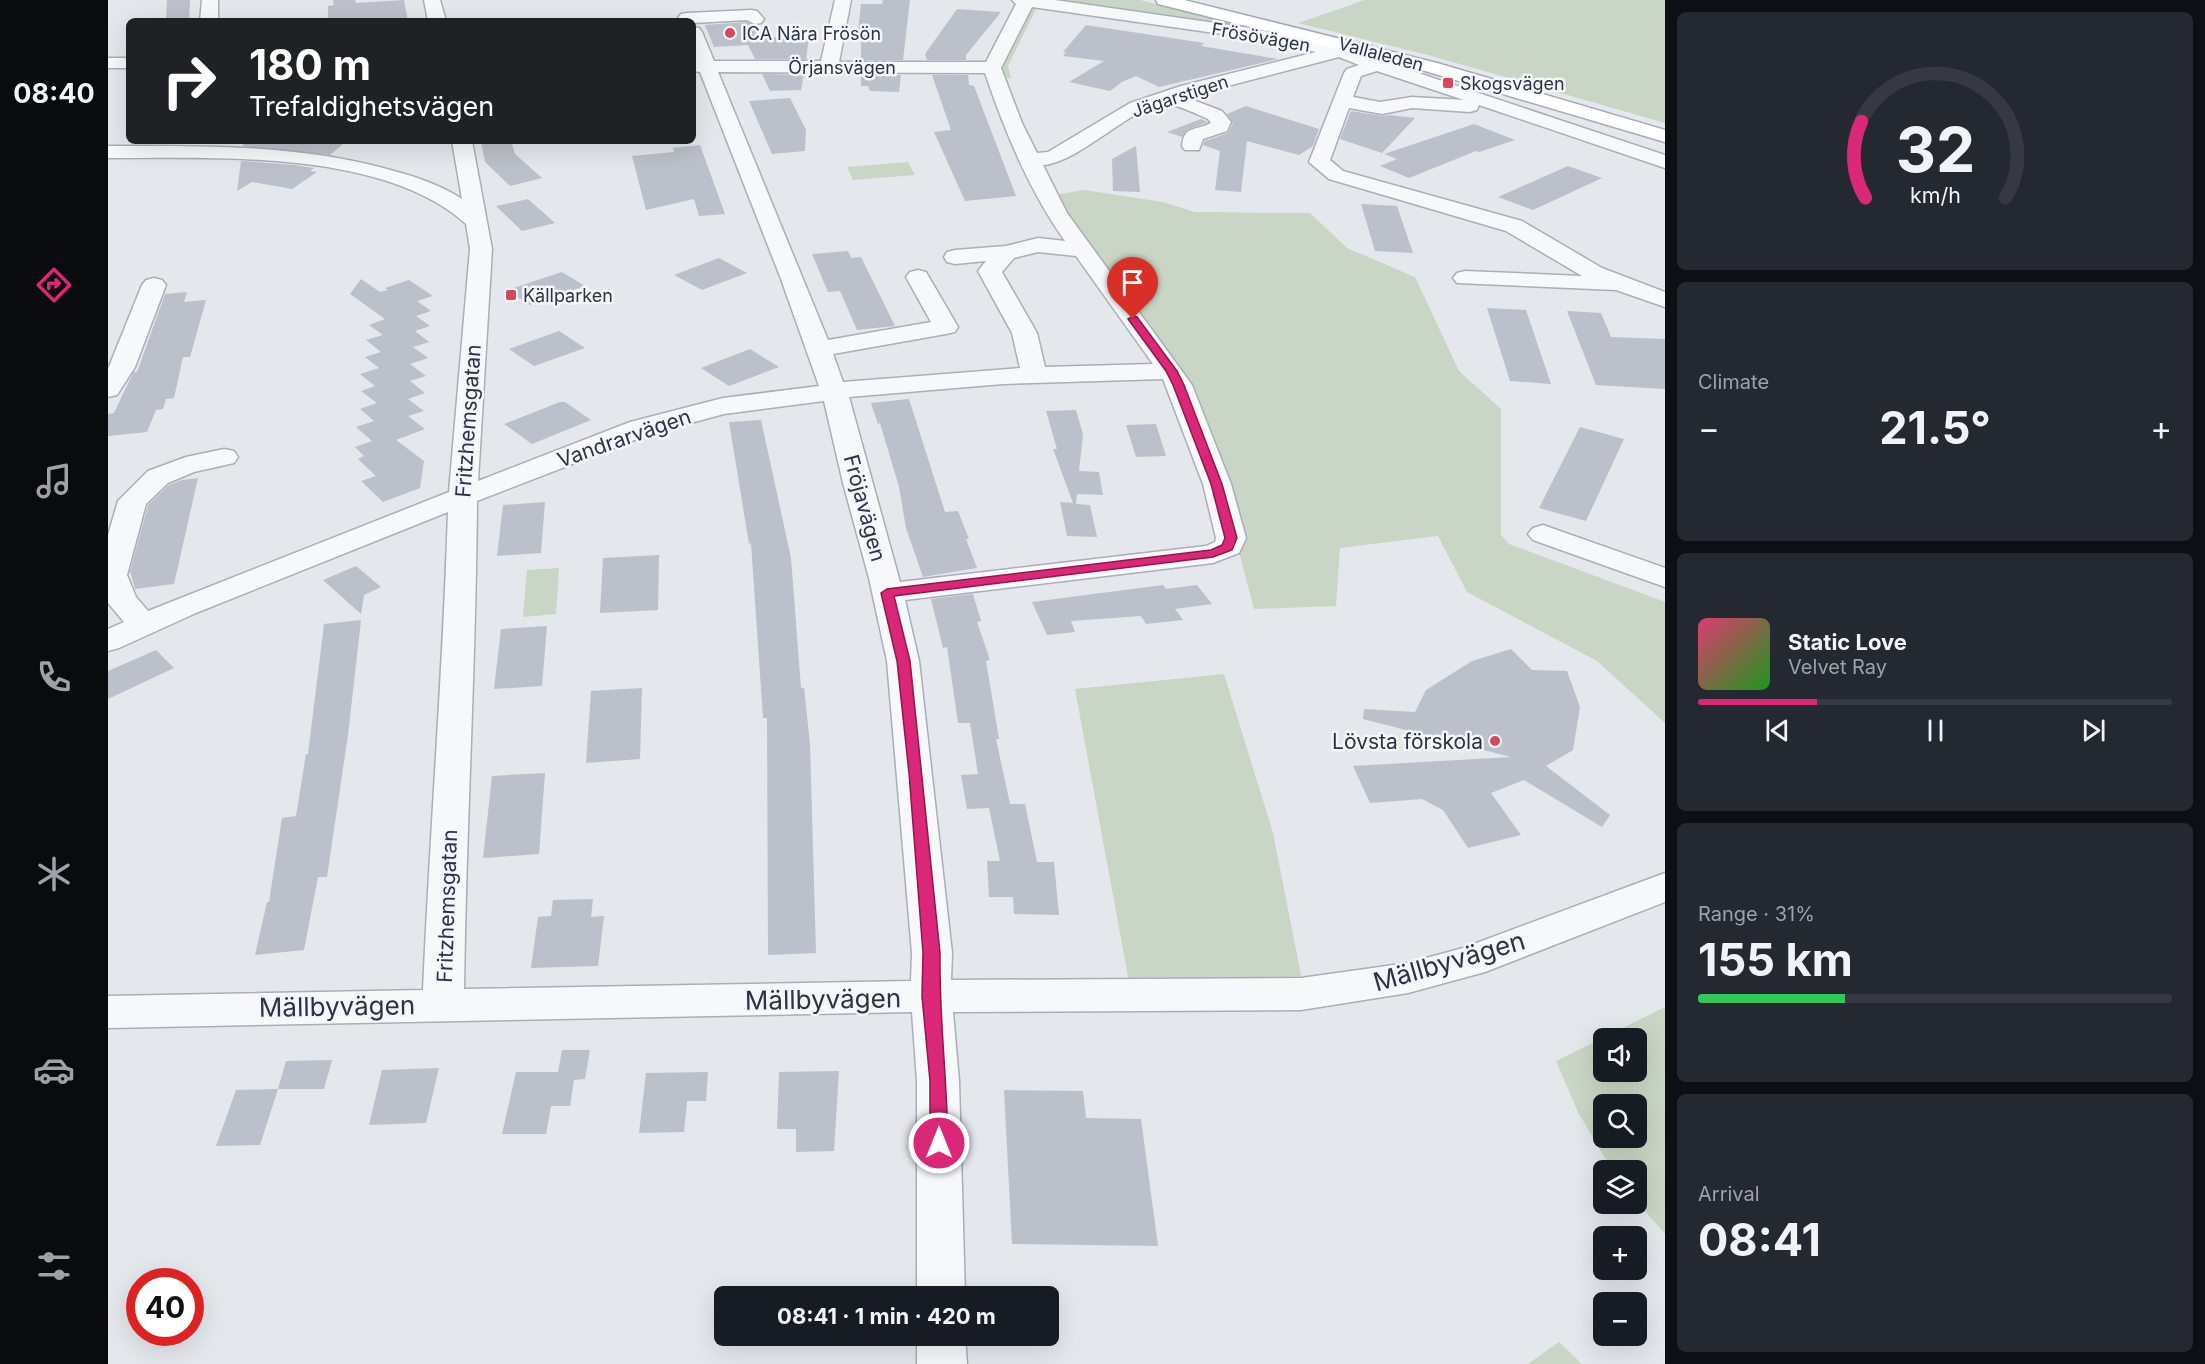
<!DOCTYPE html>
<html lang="en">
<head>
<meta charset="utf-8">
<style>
  :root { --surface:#171b24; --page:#242831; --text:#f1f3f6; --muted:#9ea1a6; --line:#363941; --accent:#db2777 }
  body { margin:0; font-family:Inter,sans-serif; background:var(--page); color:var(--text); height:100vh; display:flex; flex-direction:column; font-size:22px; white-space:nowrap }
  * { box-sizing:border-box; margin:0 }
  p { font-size:20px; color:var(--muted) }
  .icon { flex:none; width:33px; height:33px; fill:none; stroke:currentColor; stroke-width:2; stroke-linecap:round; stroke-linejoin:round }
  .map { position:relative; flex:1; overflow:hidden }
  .drawer { display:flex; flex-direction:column; gap:12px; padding:12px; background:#0d0f14; width:540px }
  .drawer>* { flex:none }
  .hud { position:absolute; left:18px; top:18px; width:570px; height:126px; border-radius:9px; box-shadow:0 6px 24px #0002; background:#202124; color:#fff; overflow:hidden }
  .tools { position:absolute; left:1485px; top:1028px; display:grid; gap:12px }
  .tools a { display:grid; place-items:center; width:54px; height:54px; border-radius:9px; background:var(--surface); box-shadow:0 6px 24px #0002; font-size:30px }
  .speed { position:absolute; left:18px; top:1268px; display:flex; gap:12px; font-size:30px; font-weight:700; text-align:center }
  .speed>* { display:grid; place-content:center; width:78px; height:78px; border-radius:50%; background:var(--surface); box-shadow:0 6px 24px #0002; line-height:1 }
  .speed .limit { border:9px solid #d22; background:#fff; color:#111 }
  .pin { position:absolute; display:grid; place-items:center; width:51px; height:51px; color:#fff; margin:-62px -26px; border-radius:50% 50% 50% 0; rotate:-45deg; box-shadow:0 0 6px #0007 }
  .pin .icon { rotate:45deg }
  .me { position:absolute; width:66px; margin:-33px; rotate:0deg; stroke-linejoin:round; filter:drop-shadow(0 0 4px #0008) }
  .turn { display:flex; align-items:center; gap:21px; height:126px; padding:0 24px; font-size:27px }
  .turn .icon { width:78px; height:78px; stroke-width:2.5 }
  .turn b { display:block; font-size:42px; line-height:51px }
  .big { font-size:45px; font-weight:700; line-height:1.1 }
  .drawer .widget { flex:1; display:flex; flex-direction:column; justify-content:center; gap:9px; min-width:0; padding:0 21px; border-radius:9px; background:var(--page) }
  .drawer .dial { align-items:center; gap:0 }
  .dial svg { height:156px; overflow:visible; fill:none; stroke:var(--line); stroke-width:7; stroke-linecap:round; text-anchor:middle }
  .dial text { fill:var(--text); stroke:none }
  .song { display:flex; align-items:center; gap:18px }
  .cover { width:72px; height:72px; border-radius:9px; background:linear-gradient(135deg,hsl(340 70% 55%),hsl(120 70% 35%)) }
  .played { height:6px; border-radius:3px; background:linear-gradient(90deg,var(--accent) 25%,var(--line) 25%) }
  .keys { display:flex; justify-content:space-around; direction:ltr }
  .heat { display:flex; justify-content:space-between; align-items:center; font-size:33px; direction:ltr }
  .charge { height:9px; border-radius:4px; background:linear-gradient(90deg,#34c759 31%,var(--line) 0) }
  .trip { position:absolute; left:606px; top:1286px; width:345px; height:60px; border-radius:9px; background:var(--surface); box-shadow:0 6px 24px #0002; font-weight:700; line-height:60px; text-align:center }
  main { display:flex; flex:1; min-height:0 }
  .tabs { display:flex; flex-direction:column; width:108px; justify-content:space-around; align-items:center; background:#090b0e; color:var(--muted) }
  .tabs .icon { width:42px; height:42px }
  .tabs .selected { color:var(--accent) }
  .tabs b { font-size:27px; color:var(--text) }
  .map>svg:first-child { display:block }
  .green { fill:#c9d6c5; fill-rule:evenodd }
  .building { fill:#bbc0ca }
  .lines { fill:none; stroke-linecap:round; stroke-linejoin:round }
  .minor-casing { stroke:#a9aeb7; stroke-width:3 }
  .major-casing { stroke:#a3abb8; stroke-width:3 }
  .minor { fill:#f7f8fa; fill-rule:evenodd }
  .major { fill:#fff; fill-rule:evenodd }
  .route { fill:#db2777; stroke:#8e194d; stroke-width:1.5 }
  .poi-dot { fill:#d1495b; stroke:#f4f6f9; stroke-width:2 }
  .labels { text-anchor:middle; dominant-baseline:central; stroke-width:5; stroke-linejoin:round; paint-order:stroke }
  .far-poi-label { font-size:18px; fill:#2b3445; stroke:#f4f6f9; text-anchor:start }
  .far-street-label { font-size:18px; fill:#2b3445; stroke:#f4f6f9 }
  .street-label { font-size:21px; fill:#2b3445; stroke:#f4f6f9 }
  .poi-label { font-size:21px; fill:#2b3445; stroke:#f4f6f9; text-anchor:end }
  .near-street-label { font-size:26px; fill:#2b3445; stroke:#f4f6f9 }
</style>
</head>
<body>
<main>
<nav class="tabs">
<b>08:40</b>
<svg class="icon selected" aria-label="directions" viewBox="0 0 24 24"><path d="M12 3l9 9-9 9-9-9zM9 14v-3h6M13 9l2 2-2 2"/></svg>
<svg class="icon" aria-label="music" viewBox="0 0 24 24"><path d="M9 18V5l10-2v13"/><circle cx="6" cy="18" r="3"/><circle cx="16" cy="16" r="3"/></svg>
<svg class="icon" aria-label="phone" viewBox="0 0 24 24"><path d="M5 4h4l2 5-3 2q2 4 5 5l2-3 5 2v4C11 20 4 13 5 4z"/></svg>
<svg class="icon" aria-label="climate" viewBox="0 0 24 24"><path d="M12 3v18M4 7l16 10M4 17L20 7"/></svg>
<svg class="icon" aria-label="car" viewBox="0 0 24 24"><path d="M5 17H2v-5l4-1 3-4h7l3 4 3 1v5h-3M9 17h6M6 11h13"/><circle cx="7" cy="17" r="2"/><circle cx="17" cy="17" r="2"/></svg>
<svg class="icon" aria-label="filters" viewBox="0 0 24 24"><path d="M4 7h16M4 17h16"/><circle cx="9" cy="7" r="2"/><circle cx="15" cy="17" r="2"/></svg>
</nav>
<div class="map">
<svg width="1557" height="1364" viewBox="0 0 1557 1364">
  <rect width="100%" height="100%" fill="#e4e7ec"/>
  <g class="green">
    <path d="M942,0h90l144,36z"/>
    <path d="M1257,0h300v123l-237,-68 -130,-32z"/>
    <path d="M918,1l11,6 -29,59 3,12 -14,1z"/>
    <path d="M800,162l7,13 -62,5 -6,-13z"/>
    <path d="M976,190l79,12 32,10 115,1 37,35 68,29 44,94 42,38v126l8,9 156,58v121l-68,-62 -130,-69 -29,-56 -98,12 -4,58 -82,3 -32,-121 -37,-104 -131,-189z"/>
    <path d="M451,568l-3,46 -33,3 4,-47z"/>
    <path d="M1116,674l49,159 29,147 -173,2 -54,-293z"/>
    <path d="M1557,1007v227l-28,-32 -1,-32h-24l-34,-58 -22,-51zM1496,1038h32v33h-32zM1496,1104h32v33h-32z"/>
    <path d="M1451,1342l23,22h-54z"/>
  </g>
  <g class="building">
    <path d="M59,0h23l-1,21h-23z"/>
    <path d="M225,0h22l1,3 48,-3 4,21h-80v-15l6,-1z"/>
    <path d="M775,0h27l-7,60h-42v-20h-4l4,-36h21z"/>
    <path d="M849,9l44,3 -35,43v5h-39l-2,-6z"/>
    <path d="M639,22l11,4 5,11 46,1 -3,21h-51l-7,-14 -34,2 -9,-22z"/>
    <path d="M978,25l118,18 -3,3 77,13 -119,28 -23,-11 -14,6 -12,9 -41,-9 35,-21 -41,-5 3,-4h-3z"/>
    <path d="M654,74l42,1 -3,15 -31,1z"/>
    <path d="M753,75h40l-2,17 -29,-1 -2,-5h-7z"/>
    <path d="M824,75h36l1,10 5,1 42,110 -51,5 -31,-69 17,-2z"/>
    <path d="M682,98l16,32 -1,21 -33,3 -23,-53z"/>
    <path d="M1138,106l73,23 -6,17 -14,9 -52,-14 -6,51 -26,-2 5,-39 -17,-6 2,-4 23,-8 5,-10 -6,-9z"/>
    <path d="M1243,111l31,5 8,-1 25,3 -33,35 -42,-14z"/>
    <path d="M1093,119l7,3 -21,8 -5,7 -15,-5z"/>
    <path d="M1366,124l41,16 -36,12 -3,-1 -67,27 -29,-12 17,-7 -13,-5z"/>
    <path d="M136,141h68l31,3 -13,11 -87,-9z"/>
    <path d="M373,141h30l4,13 27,24 -32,8 -25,-24z"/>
    <path d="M592,145l25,69 -26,2 -5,-17 -48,11 -14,-54 42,-4 -1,-4z"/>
    <path d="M1028,146l4,46 -27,-1 -1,-32z"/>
    <path d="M133,161l54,4 19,3 -4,3 7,1 -25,17 -40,-7 -15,9z"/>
    <path d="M1460,166l34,12 -69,32 -35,-13z"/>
    <path d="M420,199l27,24 -33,8 -26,-25z"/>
    <path d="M1253,204l36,2 16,47 -38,-2z"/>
    <path d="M740,251l3,7 10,-1 34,69 -38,4 -17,-39 -12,1 -16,-38z"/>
    <path d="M611,258l28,15 -45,17 -28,-15z"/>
    <path d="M454,272l23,14 -55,19 -23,-15z"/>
    <path d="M253,279l19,13 8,-2 -3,-2 24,-8 24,16 -16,5 14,10 -15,5 14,10 -15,5 14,11 -16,5 15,11 -18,6 16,12 -16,5 15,12 -17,6 16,12 -16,5 17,13 -29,11 28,21 -4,27 -37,14 -22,-21 15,-5 -18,-17 6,-3 -9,-9 17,-6 -16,-14 18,-6 -14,-12 17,-6 -16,-12 14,-5 -15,-12 19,-6 -14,-11 16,-5 -15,-12 17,-5 -14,-10 16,-6 -35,-25z"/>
    <path d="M79,292l-3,10 22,-2 -16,57h-7l-9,41 -8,1 -3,10 -7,1 -9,22 -39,4v-22l6,-1 16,-34 4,-7h3l28,-78z"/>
    <path d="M1379,308l39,2 25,74 -41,-3z"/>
    <path d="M1459,311l34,2 10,24 54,2v50l-69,-4z"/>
    <path d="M451,331l26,17 -51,18 -25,-17z"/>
    <path d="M642,349l29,18 -50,19 -28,-18z"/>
    <path d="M801,399l36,113 13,-1 11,28h-3l11,29 -54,9 -17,-49 -7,-41 -19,-64 -2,1 -7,-21z"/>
    <path d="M452,402h5l26,18 -59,24 -28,-20z"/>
    <path d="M968,410l7,24 -4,37 20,1 4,23 -26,-1 -1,10 14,1 7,32 -30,-1 -7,-34 13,1 -20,-54h4l-11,-38z"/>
    <path d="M653,420l30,138 10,130h3l6,55 6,210 -48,2 -1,-237h-4l-12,-175 -2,1 -20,-122z"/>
    <path d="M1048,424l10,32 -30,1 -10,-32z"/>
    <path d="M1472,427l44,12 -38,82 -47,-13z"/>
    <path d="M90,478l-24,106 -39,5 -5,-18 18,-66 21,-20 13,-5z"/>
    <path d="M437,502l-4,51 -44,3 6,-51z"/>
    <path d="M551,555l-1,55 -58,3 3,-55z"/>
    <path d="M248,566l25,21 -17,8 -3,19 -38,-34z"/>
    <path d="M1055,585l3,4 31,-4 15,19 -37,5 8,11 -37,4 -5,-8 -70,5 4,11 -28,3 -15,-33z"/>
    <path d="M865,594l8,27 -4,1 13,38 -4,1 13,78h-3l14,65h15l12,58h17l5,53 -45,-1 -1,-17h-24l-2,-36h13l-11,-53 -22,1 -6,-34 17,-1 -8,-51h-12l-11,-76 -4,1 -12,-49z"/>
    <path d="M253,620l-13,115 -21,142h-9l-14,73 -49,5 12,-53h2l13,-84 14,-2 10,-62h2l16,-130z"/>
    <path d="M439,626l-5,60 -48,3 7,-60z"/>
    <path d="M1403,649l21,21 35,1 13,36 -7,43 -27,16 64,49 -8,12 -78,-47 -33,13 30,42 -53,13 -25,-38 -21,-11 -52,4 -17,-37 158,-9 -148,-38 1,-10 51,3 11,-22 46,-29z"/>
    <path d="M48,650l18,18 -66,31v-28z"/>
    <path d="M534,688l-2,71 -54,4 5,-72z"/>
    <path d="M437,773l-6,81 -56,4 9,-82z"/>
    <path d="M485,899l-2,18 13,-1 -6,50 -67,2 7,-51 13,-1 2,-16z"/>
    <path d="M454,1050h28l-5,29 -11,1 -4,26h-19l-5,28h-44l14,-62h42z"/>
    <path d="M224,1060l-8,29h-46l8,-28z"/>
    <path d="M331,1068l-13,55 -57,2 13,-55z"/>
    <path d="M731,1071l-5,80 -38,1v-23h-19l2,-57z"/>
    <path d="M600,1072l-2,29h-19l-3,31 -45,1 7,-60z"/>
    <path d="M170,1089l-18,56 -44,1 20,-56z"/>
    <path d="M896,1090l79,1 3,27 55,1 17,127 -146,-2z"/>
  </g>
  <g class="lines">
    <defs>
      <g id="minor">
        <path d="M94,0h16v21h-18z"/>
        <path d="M316,0h16l6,21h-18z"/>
        <path d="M727,0h16l-12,62h147l30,-58 -4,-4h43l195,28 90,19 325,108v13l-186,-63 -2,5 -7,2 -58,-4 -30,6 -33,-6 -19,52 13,11 179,50 80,47 63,24v15l-49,-17 -159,-7 -4,-5 4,-5 8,-2 117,5 -76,-45 -177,-52 -20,-17 35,-89 3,-4 12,-4 -20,-8 -154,40 37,14 9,11 -4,9 -24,8 -4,11h-14l-3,-4c2,-21 14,-15 29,-23l-3,-4c-12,-5 -27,-13 -40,-15 -28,-5 -88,59 -125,61l24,48 125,172 39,99 15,54 -7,15 -26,10 -308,37 14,61 33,292 -1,27 350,-2 107,-15 55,-15 202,-75v29l-180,70 -77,21 -107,17 -348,2 6,69 6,215h-48v-215l-5,-69 -804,16v-32l315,-6c7,-159 20,-318 25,-478l-252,101 -77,35 -11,3v-22l16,-7 -16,-19v-68l10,-34 30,-30 38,-14 38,-8 10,2 4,6 -4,6 -40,9 -26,11 -22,21 -19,71 9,22 12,14 301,-119 21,-243 -4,-25c-83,-75 -252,-66 -358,-66v-12c96,0 193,-2 286,25 23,6 48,15 68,28l-10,-58h20l20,108 -14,232 152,-59 93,-24 96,-12 -38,-107 -81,-207 -7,-1v-10h3l-3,-7v-27l6,1 3,4 12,29h107zM924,7l218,31 66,14 -135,34 -51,17 -82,49 -11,1 -15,-30 -21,-55zM1269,71l87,29 -52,-3 -32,5 -27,-5 8,-21zM610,72l267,1c20,59 44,117 80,168l-27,-3 -32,8 -51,4 -8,2 -3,5 3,5 8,2 31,-3 -8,10 34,62 8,35 -177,14 -10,-28 113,-20 9,-2 3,-5 -32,-55 -8,-2 -8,2 -4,5 25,45 -103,18zM930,252l38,4 77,108 -108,3 -8,-34 -35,-61 12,-14zM1055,379l40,105 13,54 -1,4 -9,4 -306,36 -51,-185 154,-13zM716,401l19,82 26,95 18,83 25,292 -1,28 -447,8c2,-163 12,-325 13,-488l173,-67 74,-20z"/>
        <path d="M643,10l6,1 7,8 -3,4 -6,1 -8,-4 -54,3v-2h-12l-3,-3 3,-4 6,-1z"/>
        <rect x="0" y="58" width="21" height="10"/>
        <path d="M46,278l8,2 4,5 -31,82 -18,28 -9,2v-28l34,-84 4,-5z"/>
        <path d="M1435,525l122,43v19l-132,-47 -5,-6 5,-6z"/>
        <path d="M809,1335h48l2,29h-50z"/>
      </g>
      <path id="major" d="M1048,0h28l253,63 228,67v12l-240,-71 -267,-67z"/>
    </defs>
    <use href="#minor" class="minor-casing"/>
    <use href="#major" class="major-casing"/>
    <use href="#minor" class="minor"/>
    <use href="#major" class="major"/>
  </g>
  <path class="route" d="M1025,316l4,1 40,54 7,14 38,99 15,54 -5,12 -19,7 -319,39 16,65 30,292c-1,63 7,126 8,190l-2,6 -7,2 -6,-2 -3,-6v-62l-8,-85 1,-43 -14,-180 -12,-112 -16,-68 6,-4 324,-39 11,-5 3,-7 -14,-54 -38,-99 -7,-14 -38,-52z"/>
  <g class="poi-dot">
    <circle cx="622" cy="33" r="6"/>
    <rect x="1334" y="77" width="12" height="12" rx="3"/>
    <rect x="397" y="289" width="12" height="12" rx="3"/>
    <circle cx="1387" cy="741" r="6"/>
  </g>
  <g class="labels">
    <g class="far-poi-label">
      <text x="634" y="33">ICA Nära Frösön</text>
      <text x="1352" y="83">Skogsvägen</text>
      <text x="415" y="295">Källparken</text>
    </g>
    <g class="far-street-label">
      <text transform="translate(1153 37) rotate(10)">Frösövägen</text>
      <text transform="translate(1273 54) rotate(15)">Vallaleden</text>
      <text x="734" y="67">Örjansvägen</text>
      <text transform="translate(1072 96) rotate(-18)">Jägarstigen</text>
    </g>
    <g class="street-label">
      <text transform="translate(360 421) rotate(-86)">Fritzhemsgatan</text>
      <text transform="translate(516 438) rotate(-19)">Vandrarvägen</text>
      <text transform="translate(757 508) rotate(75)">Fröjavägen</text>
      <text transform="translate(339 906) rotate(-88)">Fritzhemsgatan</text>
    </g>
    <g class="poi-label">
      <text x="1375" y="741">Lövsta förskola</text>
    </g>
    <g class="near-street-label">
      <text transform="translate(1341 961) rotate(-16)">Mällbyvägen</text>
      <text transform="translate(715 999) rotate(-1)">Mällbyvägen</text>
      <text transform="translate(229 1006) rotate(-1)">Mällbyvägen</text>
    </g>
  </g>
</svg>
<div class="tools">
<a><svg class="icon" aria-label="sound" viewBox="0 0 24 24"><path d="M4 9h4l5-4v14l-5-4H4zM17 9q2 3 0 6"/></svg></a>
<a><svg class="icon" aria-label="search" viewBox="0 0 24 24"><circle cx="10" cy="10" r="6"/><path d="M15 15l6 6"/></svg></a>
<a><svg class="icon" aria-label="layers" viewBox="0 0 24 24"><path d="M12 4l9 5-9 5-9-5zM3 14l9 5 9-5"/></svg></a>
<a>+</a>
<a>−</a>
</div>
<div class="speed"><div class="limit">40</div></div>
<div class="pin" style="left:1025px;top:319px;background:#d93025"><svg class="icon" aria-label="arrive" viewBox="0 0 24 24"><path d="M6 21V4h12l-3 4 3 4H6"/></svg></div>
<svg class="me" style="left:831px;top:1143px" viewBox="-20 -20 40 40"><circle r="17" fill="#db2777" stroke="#fff" stroke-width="3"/><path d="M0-11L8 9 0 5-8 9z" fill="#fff"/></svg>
<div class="trip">08:41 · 1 min · 420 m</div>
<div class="hud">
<div class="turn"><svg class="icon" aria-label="right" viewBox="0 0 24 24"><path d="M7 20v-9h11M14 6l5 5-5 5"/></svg><div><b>180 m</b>Trefaldighetsvägen</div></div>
</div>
</div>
<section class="drawer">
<div class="widget dial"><svg viewBox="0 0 100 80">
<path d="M14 69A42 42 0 1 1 86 69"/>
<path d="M14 69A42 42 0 0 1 12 30" stroke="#db2777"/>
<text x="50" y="56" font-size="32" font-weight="700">32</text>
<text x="50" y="72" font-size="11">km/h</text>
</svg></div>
<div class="widget"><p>Climate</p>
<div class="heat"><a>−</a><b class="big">21.5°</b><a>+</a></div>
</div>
<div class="widget">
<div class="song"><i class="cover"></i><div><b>Static Love</b><p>Velvet Ray</p></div></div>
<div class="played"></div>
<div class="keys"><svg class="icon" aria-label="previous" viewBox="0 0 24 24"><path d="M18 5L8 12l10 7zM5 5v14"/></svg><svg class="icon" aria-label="pause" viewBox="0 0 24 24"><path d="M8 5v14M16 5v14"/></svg><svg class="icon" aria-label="next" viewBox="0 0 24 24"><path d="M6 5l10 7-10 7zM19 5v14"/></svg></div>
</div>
<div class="widget"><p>Range · 31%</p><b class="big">155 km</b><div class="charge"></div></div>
<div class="widget"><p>Arrival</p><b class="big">08:41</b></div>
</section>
</main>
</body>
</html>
